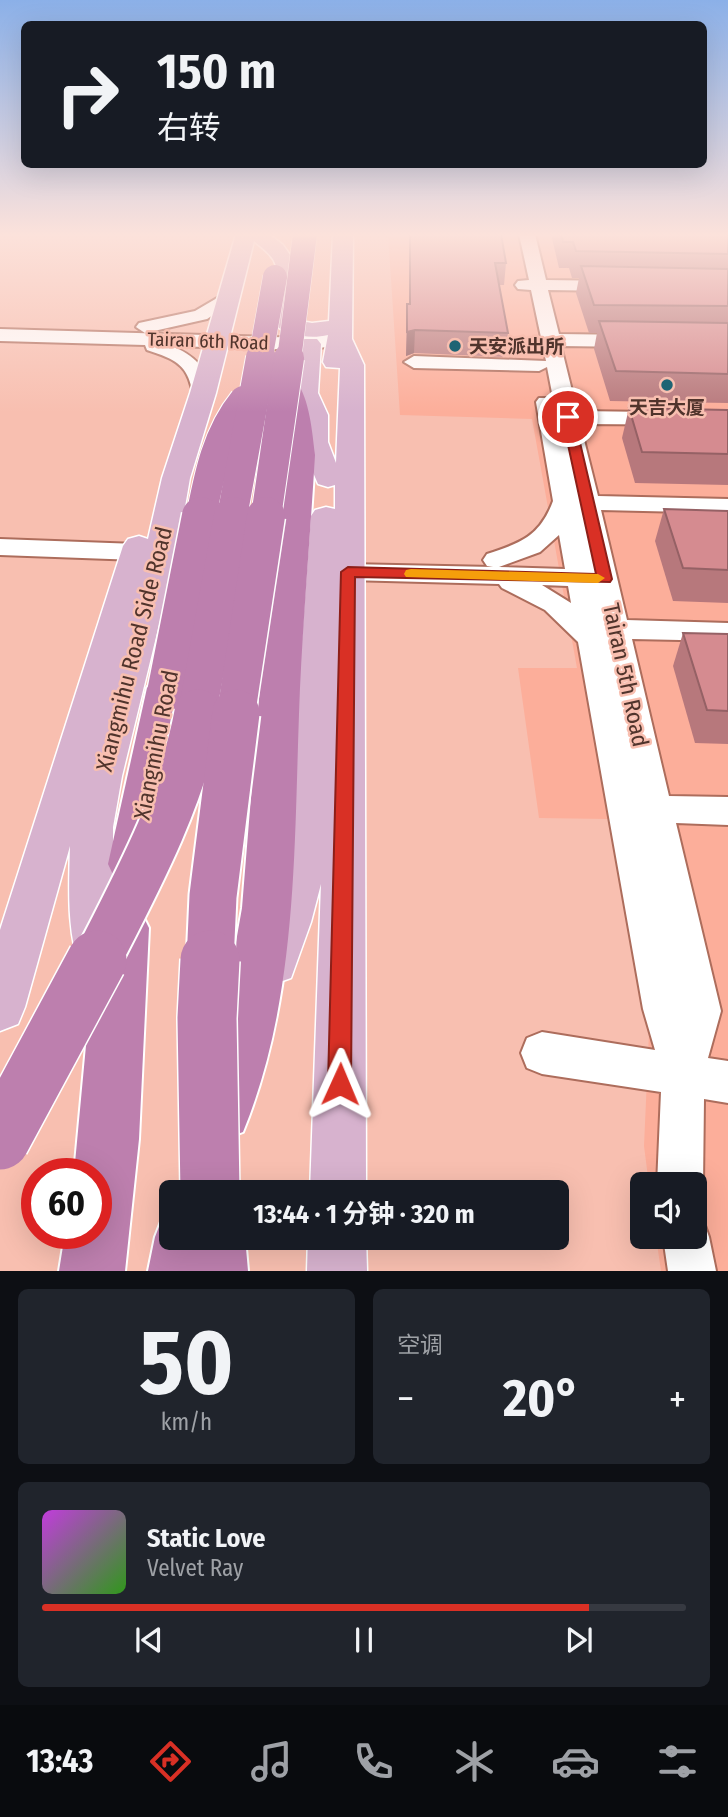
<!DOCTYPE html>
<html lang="zh">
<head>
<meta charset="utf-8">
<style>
  :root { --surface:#171b24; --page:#20242c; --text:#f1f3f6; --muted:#9ea1a6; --line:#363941; --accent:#d93025 }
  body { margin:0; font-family:"Fira Sans Condensed","Noto Sans SC",sans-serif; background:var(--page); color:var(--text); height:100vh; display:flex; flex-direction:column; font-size:26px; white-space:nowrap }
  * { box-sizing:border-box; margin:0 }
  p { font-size:23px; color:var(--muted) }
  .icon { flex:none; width:38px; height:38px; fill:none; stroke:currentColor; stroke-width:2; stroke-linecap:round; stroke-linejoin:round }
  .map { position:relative; height:1271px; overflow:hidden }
  .sheet { display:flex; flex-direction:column; gap:18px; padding:18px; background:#0d0f14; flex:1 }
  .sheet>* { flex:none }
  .banner { position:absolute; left:21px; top:21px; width:686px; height:147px; border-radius:10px; box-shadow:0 7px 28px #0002; background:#171b24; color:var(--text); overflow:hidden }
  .controls { position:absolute; left:630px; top:1172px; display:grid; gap:14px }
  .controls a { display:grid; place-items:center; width:77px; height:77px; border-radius:10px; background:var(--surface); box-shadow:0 7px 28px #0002; font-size:35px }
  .speed { position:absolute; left:21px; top:1158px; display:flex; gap:14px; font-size:35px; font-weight:700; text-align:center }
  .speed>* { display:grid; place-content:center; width:91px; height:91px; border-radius:50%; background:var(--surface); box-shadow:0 7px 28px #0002; line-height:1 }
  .speed .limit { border:10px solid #d22; background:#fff; color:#111 }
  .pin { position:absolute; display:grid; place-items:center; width:60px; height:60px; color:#fff; margin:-30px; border:4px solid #fff; border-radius:50%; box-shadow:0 2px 7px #0007 }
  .me { position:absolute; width:77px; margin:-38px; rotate:1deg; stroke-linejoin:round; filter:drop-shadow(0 0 5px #0008) }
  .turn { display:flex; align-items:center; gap:24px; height:147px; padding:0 21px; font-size:32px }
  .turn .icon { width:91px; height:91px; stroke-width:2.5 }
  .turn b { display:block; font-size:49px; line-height:60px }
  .big { font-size:52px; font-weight:700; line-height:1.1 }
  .sheet .tile { flex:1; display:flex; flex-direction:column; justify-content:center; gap:10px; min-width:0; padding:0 24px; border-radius:10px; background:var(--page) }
  .sheet .dial { align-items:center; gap:0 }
  .dial b { font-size:91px; line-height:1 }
  .song { display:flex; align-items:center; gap:21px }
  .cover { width:84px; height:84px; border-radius:10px; background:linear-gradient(135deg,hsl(290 70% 55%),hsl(110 70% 35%)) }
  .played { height:7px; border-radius:4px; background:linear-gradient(90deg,var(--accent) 85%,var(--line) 85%) }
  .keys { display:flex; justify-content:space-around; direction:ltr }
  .heat { display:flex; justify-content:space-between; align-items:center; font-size:38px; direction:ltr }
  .sheet .tiles { flex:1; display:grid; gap:18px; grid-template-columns:1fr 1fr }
  .tile:last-child { grid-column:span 2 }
  .trip { position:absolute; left:159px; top:1180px; width:410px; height:70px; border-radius:10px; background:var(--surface); box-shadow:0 7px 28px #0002; font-weight:700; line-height:70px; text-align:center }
  .tab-bar { display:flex; height:112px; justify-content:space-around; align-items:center; background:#090b0e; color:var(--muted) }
  .tab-bar .icon { width:49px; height:49px }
  .tab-bar .current { color:var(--accent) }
  .tab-bar b { font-size:32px; color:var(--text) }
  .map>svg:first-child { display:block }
  .built { fill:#fcae9a }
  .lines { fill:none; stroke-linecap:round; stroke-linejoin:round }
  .minor-casing { stroke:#ad6d5c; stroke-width:4 }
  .major-casing { stroke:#fff; stroke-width:3 }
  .highway-casing { stroke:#fff; stroke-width:4 }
  .minor { fill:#fff; fill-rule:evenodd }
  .major { fill:#d7b2ce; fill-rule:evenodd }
  .highway { fill:#bd7fae; fill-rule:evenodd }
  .highway-bridge-far4-casing { stroke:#fff; stroke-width:25; stroke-linecap:butt }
  .highway-bridge-far3-casing { stroke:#fff; stroke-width:32; stroke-linecap:butt }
  .highway-bridge-far2-casing { stroke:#fff; stroke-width:41; stroke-linecap:butt }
  .highway-bridge-far1-casing { stroke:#fff; stroke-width:51; stroke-linecap:butt }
  .highway-bridge-casing { stroke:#fff; stroke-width:62; stroke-linecap:butt }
  .highway-bridge-far4 { stroke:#bd7fae; stroke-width:24 }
  .highway-bridge-far3 { stroke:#bd7fae; stroke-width:30 }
  .highway-bridge-far2 { stroke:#bd7fae; stroke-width:38 }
  .highway-bridge-far1 { stroke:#bd7fae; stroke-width:47 }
  .highway-bridge { stroke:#bd7fae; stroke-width:59 }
  .wall { fill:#b7787c }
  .shaded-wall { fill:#956165 }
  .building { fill:#d58b90; stroke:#956165; stroke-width:2 }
  .route { fill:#d93025; stroke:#8d1f18; stroke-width:2 }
  .slow { fill:#f59e0b }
  .poi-dot { fill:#1e6474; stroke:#f8bfb0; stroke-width:2.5 }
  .labels { text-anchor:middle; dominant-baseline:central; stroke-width:5; stroke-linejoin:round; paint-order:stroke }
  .far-street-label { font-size:19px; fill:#50342c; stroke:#f8bfb0 }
  .far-poi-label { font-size:19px; font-weight:bold; fill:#50342c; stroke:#f8bfb0; text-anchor:start }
  .street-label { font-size:23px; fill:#50342c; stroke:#f8bfb0 }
</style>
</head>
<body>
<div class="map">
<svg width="728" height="1271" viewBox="0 0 728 1271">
  <rect width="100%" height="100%" fill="#f8bfb0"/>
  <path class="built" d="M388,234h340v1037h-67l-5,-34h39v-52h-46l-5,-39 5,-113 -41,-214 -69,-1 -21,-150h59l-45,-249 -132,-4z"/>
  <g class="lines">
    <defs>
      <g id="minor">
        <path d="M519,234h16l11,46 69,1 9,5 -9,5 -67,-1 11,44 73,1 9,6 -9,6 -71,-1 16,65 151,2v12l-148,-1 18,72 130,3v14l-127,-3 26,110 101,3v18l-96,-2 37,157 59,1v28l-52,-2 45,188 -13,47 20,3v42l-24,-4 -1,86 -8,16v-16h-38l4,-93 -119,-18 -15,-6 -6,-15 6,-15 15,-6 113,18 -12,-41 -65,-367 -33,-32 -43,-22 -3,-4 -151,-4 -9,-2 -4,-6 4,-6 9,-2 145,3 -6,-1 -4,-6 4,-6c34,-11 53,-18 66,-53l-17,-99 3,-4h14l-6,-31 -8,4 -125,-3 -10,-6 10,-6 132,5 -15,-71 -13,-1 -3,-4 3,-4 11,-1zM559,535l6,34 -66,-2 41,-15zM542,585l26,1 3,17z"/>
        <path d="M229,291l9,5 -3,4 -28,19 -62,14 -9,-6 3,-4 56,-12z"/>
        <path d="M0,329l309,9 31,-5 9,6 -2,4 -38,7 -138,-4c24,9 36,23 42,47l-3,4h-14c-5,-7 -5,-15 -9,-22 -7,-15 -25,-20 -40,-25l-2,-5 -145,-4z"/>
        <path d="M0,539l137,5 9,2 4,6 -4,6 -9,2 -137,-5z"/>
        <path d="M695,1217l8,3 6,17 7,34h-48l-5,-34h32z"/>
      </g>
      <g id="major">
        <path d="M236,234h33l14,11 12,17 3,16 -3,42 17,3 17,-2 4,-87h20l-1,105 12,26 2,827h-56l11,-308 -10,38 -20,56 -17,6 -17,-6 -7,-16 31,-94 8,-51 22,-301 4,-6 11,-3 9,2v-24l-7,2 -10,-3 -18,-42 2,-27 -10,-22 5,-49 4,-5h16l4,5 -3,49 10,22v27l8,21 4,-95 -14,-1 -3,-5 5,-27c-13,3 -25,2 -38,-2 -34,-9 -7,-43 -14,-67 -3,-11 -14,-18 -22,-25l-38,152 -26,85 -12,69 -56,229 -9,51v60l11,72 -7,16 -17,6 -17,-6c-17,-38 -14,-88 -13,-129l-45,161 -7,17 -18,7v-101l123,-384 5,-7 11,-3 9,3 14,-61 28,-85z"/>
        <path d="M308,1237h58l1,34h-60z"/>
      </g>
      <g id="highway">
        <path d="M286,378l10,2c14,21 16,51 19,75 -5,86 -13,173 -16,259 -5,140 -2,286 -56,418l-21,8 -21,-8 -8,-21 19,-61 18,-74 12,-68 18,-222 25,-231 -5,-38 -8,-31 4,-6z"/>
        <path d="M167,673l14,5 6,10 -31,176 -7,15 -17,6 -17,-6 -7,-15 39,-176 6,-10z"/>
        <path d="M123,905l18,7 8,16 -10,211 -14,132h-66l6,-37h31v-60h-22l23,-246 8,-16z"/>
        <path d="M172,1211v26h73l3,34h-100l7,-34 9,-23z"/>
      </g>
    </defs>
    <use href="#minor" class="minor-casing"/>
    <use href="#major" class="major-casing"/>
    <use href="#highway" class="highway-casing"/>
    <use href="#minor" class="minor"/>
    <use href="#major" class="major"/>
    <use href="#highway" class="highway"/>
    <defs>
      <g id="highway-bridge-far4">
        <path d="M260,360l15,-83"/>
        <path d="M289,360l16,-126"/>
      </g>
      <g id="highway-bridge-far3">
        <path d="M201,517c8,-41 16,-83 43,-116"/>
        <path d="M232,517l29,-159"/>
        <path d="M266,517l23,-159"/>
      </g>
      <g id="highway-bridge-far2">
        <path d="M167,688l34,-172"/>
        <path d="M197,714l36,-198"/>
        <path d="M236,714l30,-198"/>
      </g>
      <g id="highway-bridge-far1">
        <path d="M96,962c39,-76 87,-165 102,-249"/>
        <path d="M210,962l3,-66 23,-183"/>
      </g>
      <g id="highway-bridge">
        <path d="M210,960l-3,58 3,174"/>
        <path d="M0,1140l97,-180"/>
      </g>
    </defs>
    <use href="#highway-bridge-far4" class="highway-bridge-far4-casing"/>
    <use href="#highway-bridge-far3" class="highway-bridge-far3-casing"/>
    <use href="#highway-bridge-far2" class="highway-bridge-far2-casing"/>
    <use href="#highway-bridge-far1" class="highway-bridge-far1-casing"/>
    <use href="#highway-bridge" class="highway-bridge-casing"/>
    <use href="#highway-bridge-far4" class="highway-bridge-far4"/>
    <use href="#highway-bridge-far3" class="highway-bridge-far3"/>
    <use href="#highway-bridge-far2" class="highway-bridge-far2"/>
    <use href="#highway-bridge-far1" class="highway-bridge-far1"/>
    <use href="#highway-bridge" class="highway-bridge"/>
  </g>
  <g class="wall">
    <path d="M410,234h91l5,29 -2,22h-5l9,48 -3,24 -91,-4 -8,3 1,-52h2z"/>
    <path d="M551,234h177v169l-118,-2 -16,-52 3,-16h-8l-13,-40 3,-15h-7l-3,-10h-10z"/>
    <path d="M629,408l99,2v75l-93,-2 -13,-45z"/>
    <path d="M664,509l64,2v92l-55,-2 -18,-60z"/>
    <path d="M683,633l45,1v110l-33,-1 -22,-77z"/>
  </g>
  <path class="shaded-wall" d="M415,330l-1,23 -8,3 1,-24z"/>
  <g class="building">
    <path d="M410,234h91l5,29h-11l13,70 -93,-3 -8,2v-28h3z"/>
    <path d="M561,234h167v20l-152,-3 -3,-9h-10z"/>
    <path d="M581,266l147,3v37l-134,-1z"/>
    <path d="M599,321l129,2v51l-112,-3z"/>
    <path d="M629,408l99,2v44l-86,-2z"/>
    <path d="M664,509l64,2v59l-45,-2z"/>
    <path d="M683,633l45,1v77l-21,-1z"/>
  </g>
  <linearGradient id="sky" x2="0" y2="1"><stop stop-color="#8bb0e8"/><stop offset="0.57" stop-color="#fce2db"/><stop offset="1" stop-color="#fce2db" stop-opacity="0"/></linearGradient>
  <rect width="728" height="412" fill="url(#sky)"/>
  <path class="route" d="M568,413l6,4 38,162 -2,3 -255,-5 -4,507 -3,8 -8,4 -9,-4 -3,-8 13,-512 7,-5 248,7 -34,-157z"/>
  <path class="slow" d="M411,569l187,5 7,4 -7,5 -192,-6 -2,-3 2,-4z"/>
  <g class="poi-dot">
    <circle cx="455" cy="346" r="7"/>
    <circle cx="667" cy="385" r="7"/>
  </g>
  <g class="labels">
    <g class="far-street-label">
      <text transform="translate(208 341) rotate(2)">Tairan 6th Road</text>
    </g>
    <g class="far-poi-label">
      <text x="469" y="346">天安派出所</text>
      <text x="667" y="407" text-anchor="middle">天吉大厦</text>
    </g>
    <g class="street-label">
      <text transform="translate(134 649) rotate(-76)">Xiangmihu Road Side Road</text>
      <text transform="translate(626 675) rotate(78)">Tairan 5th Road</text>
      <text transform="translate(156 745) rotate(-79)">Xiangmihu Road</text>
    </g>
  </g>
</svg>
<div class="controls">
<a><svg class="icon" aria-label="sound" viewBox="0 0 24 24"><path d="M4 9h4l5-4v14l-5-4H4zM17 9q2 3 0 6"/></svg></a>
</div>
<div class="speed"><div class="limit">60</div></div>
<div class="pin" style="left:568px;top:417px;background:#d93025"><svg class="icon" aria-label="arrive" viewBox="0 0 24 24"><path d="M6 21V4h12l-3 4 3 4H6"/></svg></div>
<svg class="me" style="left:340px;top:1084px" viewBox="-20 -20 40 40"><path d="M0-17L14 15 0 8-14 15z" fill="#d93025" stroke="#fff" stroke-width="4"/></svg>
<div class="trip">13:44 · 1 分钟 · 320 m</div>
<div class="banner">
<div class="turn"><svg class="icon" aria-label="right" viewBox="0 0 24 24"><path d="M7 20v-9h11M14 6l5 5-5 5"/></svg><div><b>150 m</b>右转</div></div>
</div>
</div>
<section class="sheet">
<div class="tiles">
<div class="tile dial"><b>50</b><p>km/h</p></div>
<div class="tile"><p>空调</p>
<div class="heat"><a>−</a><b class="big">20°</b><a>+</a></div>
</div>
<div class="tile">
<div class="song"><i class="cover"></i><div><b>Static Love</b><p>Velvet Ray</p></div></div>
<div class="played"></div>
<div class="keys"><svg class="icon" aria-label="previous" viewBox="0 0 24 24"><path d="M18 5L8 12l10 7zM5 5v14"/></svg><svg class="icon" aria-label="pause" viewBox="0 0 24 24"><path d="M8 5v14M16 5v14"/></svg><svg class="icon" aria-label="next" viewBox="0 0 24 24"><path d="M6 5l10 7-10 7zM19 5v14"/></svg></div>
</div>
</div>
</section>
<nav class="tab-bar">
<b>13:43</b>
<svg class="icon current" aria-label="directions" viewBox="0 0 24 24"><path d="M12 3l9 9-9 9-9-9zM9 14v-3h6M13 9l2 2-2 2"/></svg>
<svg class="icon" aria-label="music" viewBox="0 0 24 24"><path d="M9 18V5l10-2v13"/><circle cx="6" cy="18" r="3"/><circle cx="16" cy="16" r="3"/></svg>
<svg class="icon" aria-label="phone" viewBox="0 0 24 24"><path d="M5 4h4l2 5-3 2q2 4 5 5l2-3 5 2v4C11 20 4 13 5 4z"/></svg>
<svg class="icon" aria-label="climate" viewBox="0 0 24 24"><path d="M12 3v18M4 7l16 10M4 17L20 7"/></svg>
<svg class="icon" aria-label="car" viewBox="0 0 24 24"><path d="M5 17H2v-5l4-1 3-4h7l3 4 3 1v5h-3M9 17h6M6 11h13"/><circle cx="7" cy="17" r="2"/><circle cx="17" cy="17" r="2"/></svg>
<svg class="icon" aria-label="filters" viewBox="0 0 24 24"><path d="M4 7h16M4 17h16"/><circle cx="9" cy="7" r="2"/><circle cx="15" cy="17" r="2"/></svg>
</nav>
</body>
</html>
